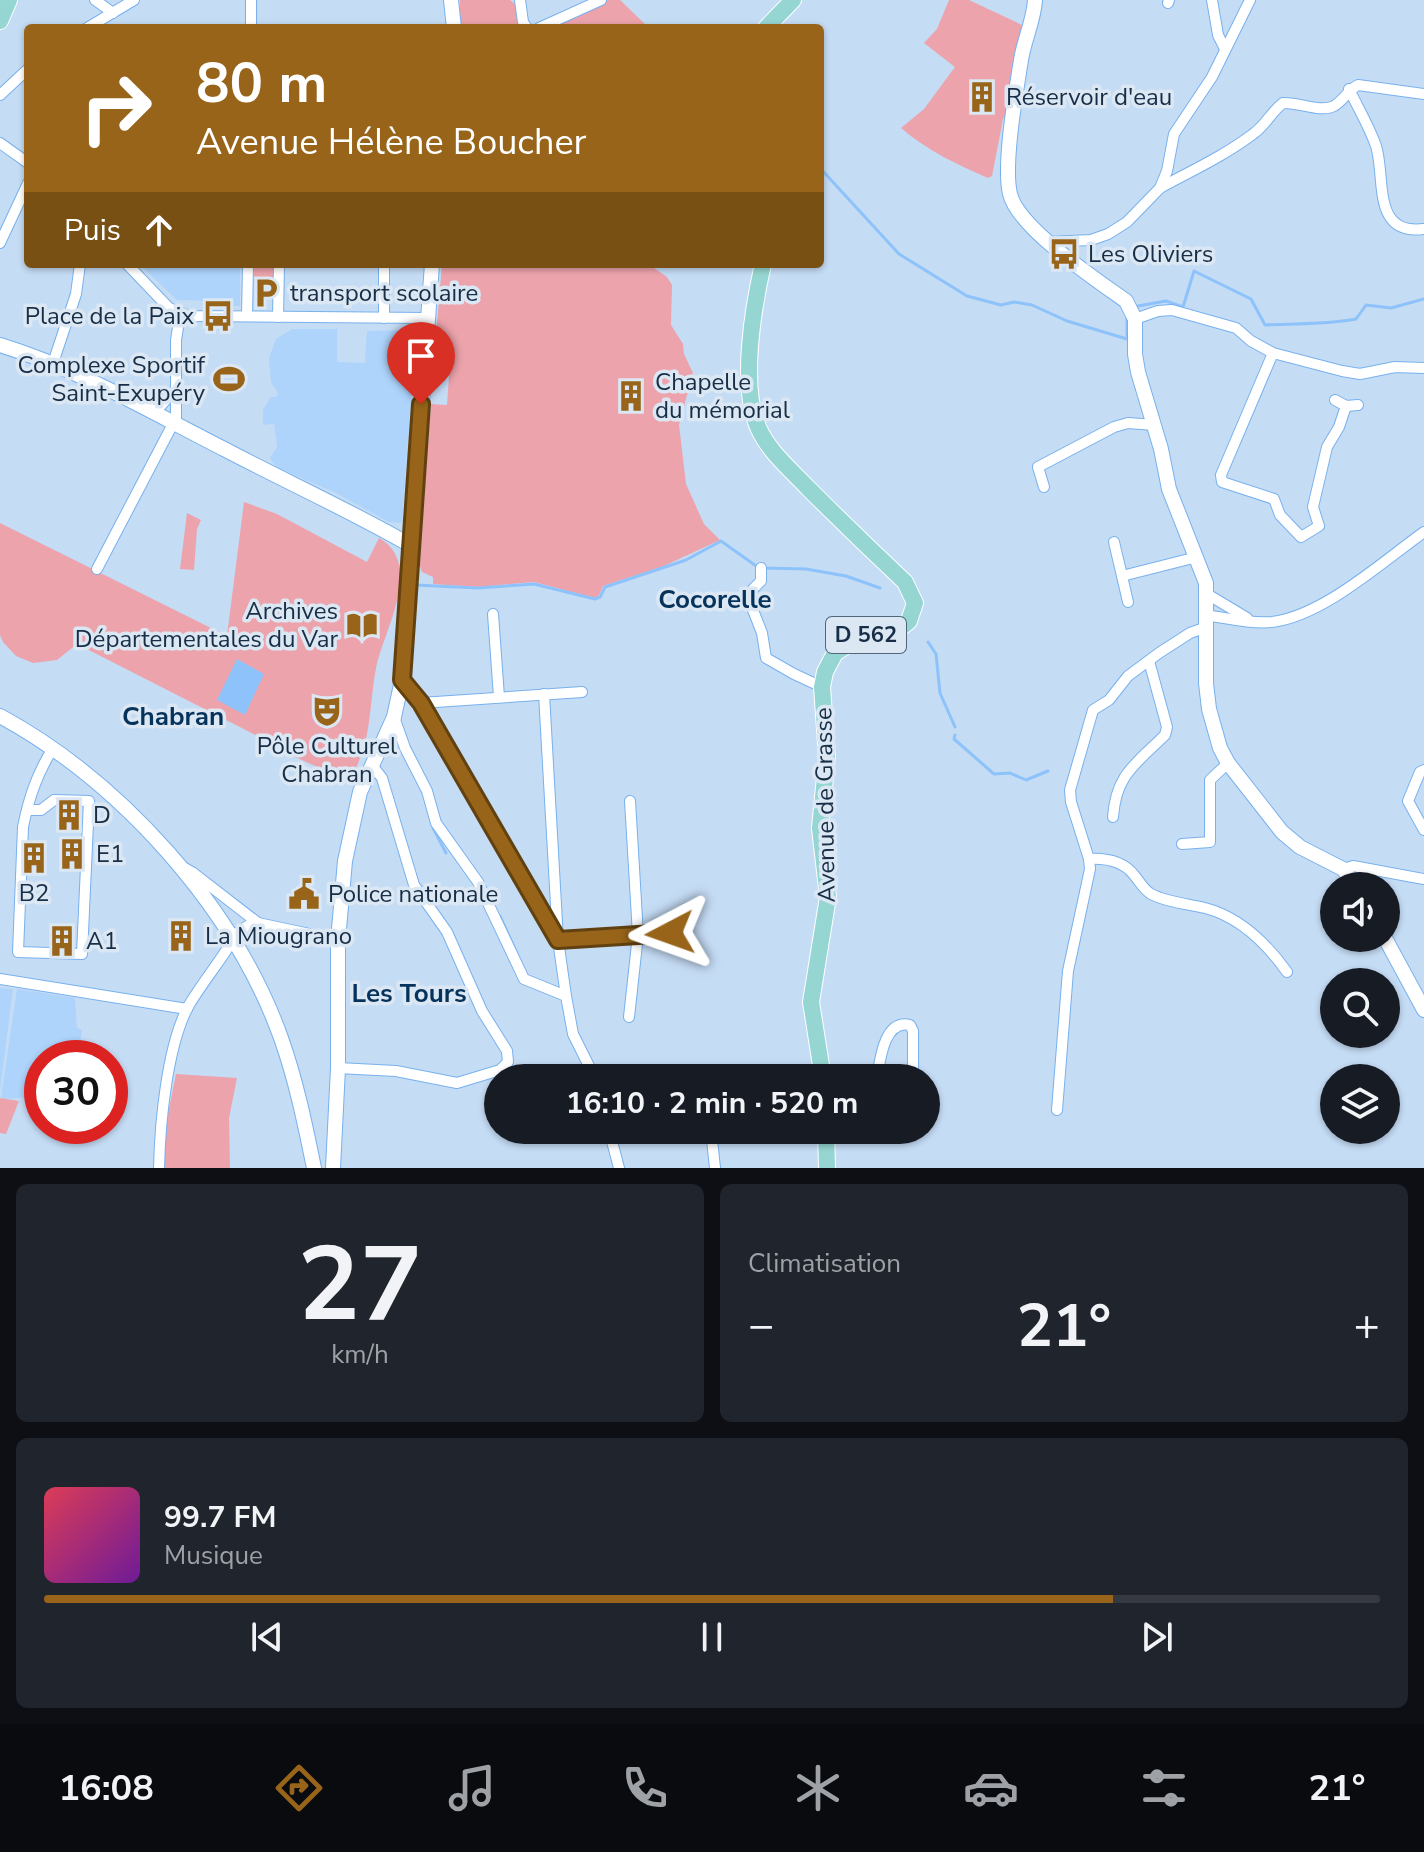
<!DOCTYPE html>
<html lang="fr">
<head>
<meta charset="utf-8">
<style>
  :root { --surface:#171b24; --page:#20242c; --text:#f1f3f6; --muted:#9ea1a6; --line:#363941; --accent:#976419 }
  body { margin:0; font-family:"Nunito Sans",sans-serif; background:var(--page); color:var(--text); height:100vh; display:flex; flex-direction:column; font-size:30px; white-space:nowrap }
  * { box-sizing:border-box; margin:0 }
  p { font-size:26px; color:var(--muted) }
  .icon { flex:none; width:44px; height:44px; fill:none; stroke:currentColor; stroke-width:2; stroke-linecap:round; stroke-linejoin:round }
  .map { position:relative; height:1168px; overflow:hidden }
  .side { display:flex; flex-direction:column; gap:16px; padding:16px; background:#0d0f14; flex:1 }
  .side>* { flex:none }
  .top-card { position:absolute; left:24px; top:24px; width:800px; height:244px; border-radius:8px; box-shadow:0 2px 6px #0004; background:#976419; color:#fff; overflow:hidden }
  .fabs { position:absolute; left:1320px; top:872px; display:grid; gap:16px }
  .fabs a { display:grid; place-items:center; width:80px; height:80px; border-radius:50%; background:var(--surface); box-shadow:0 2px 6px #0004; font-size:40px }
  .speed { position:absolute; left:24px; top:1040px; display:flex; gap:16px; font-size:40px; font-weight:700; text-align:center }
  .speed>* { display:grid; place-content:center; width:104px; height:104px; border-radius:50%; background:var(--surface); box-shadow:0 2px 6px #0004; line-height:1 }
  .speed .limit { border:12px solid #d22; background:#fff; color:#111 }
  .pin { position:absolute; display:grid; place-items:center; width:68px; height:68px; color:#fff; margin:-82px -34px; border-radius:50% 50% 50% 0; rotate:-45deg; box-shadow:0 0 8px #0007 }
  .pin .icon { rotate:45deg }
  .me { position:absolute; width:88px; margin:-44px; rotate:266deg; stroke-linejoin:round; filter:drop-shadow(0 0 6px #0008) }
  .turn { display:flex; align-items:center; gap:28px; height:168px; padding:0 40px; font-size:36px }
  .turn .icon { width:104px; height:104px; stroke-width:2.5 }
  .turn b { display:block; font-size:56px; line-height:68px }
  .then { display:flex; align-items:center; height:76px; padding:0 40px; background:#0003; gap:16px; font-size:30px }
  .big { font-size:60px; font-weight:700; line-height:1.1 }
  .side .card { flex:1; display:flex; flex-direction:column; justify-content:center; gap:12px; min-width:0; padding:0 28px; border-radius:12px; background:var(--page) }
  .side .dial { align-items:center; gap:0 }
  .dial b { font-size:104px; line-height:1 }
  .song { display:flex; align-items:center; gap:24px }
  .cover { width:96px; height:96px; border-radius:12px; background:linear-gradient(135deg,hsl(350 70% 55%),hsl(280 70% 35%)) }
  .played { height:8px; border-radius:4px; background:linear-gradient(90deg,var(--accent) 80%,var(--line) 80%) }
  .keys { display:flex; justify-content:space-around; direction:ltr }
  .heat { display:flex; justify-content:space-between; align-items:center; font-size:44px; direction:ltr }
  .side .tiles { flex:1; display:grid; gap:16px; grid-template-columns:1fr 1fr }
  .card:last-child { grid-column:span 2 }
  .trip { position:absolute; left:484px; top:1064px; width:456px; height:80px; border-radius:40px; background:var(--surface); box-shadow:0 2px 6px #0004; font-weight:700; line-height:80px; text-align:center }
  .dock { display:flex; height:128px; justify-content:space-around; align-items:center; background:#090b0e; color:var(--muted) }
  .dock .icon { width:56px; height:56px }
  .dock .active { color:var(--accent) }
  .dock b { font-size:36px; color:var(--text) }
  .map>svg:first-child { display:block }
  .built { fill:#aed4fc }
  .green { fill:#eca3ac }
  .water { fill:#8ec2fa }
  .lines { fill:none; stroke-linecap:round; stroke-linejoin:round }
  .stream { stroke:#8ec2fa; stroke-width:3 }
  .minor-casing { stroke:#78b1ed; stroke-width:12 }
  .tertiary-casing { stroke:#78b1ed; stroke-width:16 }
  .primary-casing { stroke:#fff; stroke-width:18 }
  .minor { stroke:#fff; stroke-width:10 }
  .tertiary { stroke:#fff; stroke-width:14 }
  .primary { stroke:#95d6d2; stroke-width:16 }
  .route-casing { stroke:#624110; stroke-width:20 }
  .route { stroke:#976419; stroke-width:14 }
  .labels { text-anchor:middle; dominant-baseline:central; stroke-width:7; stroke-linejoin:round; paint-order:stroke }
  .shield { fill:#dce7f4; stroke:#52667a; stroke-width:2 }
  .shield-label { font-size:22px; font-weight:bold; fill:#172e46 }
  .poi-label { font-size:24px; fill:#172e46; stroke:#dce7f4; text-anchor:start }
  .street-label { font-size:24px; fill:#172e46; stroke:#dce7f4 }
  .neighbourhood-label { font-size:26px; font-weight:bold; fill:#06335b; stroke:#dce7f4 }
</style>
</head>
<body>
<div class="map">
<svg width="1424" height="1168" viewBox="0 0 1424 1168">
  <rect width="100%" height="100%" fill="#c5dcf5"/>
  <g class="built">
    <path d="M139,264h101v42h-21v-5l-42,-1z"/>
    <path d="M292,329h45v33l28,1 2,-32 49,-1 -14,193 -13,-1 -55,-30 -58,-25 -6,-9 7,-11 -3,-23 -11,1v-15l8,-13h5l2,-4 -7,-11 -2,-24 7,-19z"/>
    <path d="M0,988l13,1 -13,102z"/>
    <path d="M17,989l58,9 2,30 5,2 -4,28h-36v38l-35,3 -6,-1z"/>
  </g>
  <g class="green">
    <path d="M460,0h50l9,7 -1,21h-58z"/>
    <path d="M608,0h12l29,28h-104z"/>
    <path d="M949,0h20l53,25 -7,30 -6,57 -6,7 -11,57 -4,2c-32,-14 -60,-27 -87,-50l23,-19 31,-42 -31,-24 13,-14z"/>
    <path d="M254,264h21l-2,15h-16l-3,-3z"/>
    <path d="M442,264h206l19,13 5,8 -1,40 12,19 1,10 9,19 -14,52 7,59 18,40 16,16 -56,26 -61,20 -4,9 -4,3 -61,-16 -57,5 -44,-3v-7l-11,-5 -3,-8 12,-160 16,1 3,-43 -16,-2z"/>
    <path d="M244,502l33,12 90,48 12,-24c46,26 4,94 -3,130 -5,26 -5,54 -12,79 -4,12 -9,24 -14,35l-68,-31 -7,-6 -198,-101 -20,16 -24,3 -17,-7 -13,-14 -3,-7v-112l227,113z"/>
    <path d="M187,513l14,7 -4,9 -3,41 -14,-1z"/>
    <path d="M176,1074l61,4 -8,40 1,50h-66l3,-49z"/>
    <path d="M0,1098l19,3 -13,33 -6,-1z"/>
  </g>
  <path class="water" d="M237,659l27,15 -19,41 -28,-15z"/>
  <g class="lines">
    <g class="stream">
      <path d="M820,168l79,86 68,42 34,9 13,-3 18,3 35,16 60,18v-22"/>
      <path d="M1138,306l28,-5 17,6 11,-36 57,28 14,26c31,-2 61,0 91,-6l10,-14 25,3 33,-9"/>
      <path d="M415,585l63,3 56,-4 61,15 5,-2 5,-10 81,-27 35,-19 38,27 47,1 40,7 34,12"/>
      <path d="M928,642l8,12 4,39 15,34"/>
      <path d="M955,735l-1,4 40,35 16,-1 16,7 22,-9"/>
      <path d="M433,828l13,25"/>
      <path d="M500,916l18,40"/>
    </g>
    <defs>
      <g id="minor">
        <path d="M95,0l18,13"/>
        <path d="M251,0v28"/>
        <path d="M520,0l3,22 4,6"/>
        <path d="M1212,0l6,35 7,14"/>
        <path d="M1168,3l1,-3"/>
        <path d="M87,28l47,-28"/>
        <path d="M539,28l62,-28"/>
        <path d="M1349,89c9,19 20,37 27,57 10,31 -5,90 48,83"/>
        <path d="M0,95l28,-26"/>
        <path d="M0,143l28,20"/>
        <path d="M1160,188c31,-17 64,-32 93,-54 13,-9 18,-22 30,-31 16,-1 37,10 51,3 10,-6 14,-16 24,-21l66,9"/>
        <path d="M1048,242l43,-2 17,-6 19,-12 33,-34 7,-17 7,-37 38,-57 38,-77"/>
        <path d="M0,243l28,-60"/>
        <path d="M127,264l42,44 20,8 238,2"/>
        <path d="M247,316l1,-52"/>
        <path d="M278,317l1,-53"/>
        <path d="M384,318v-54"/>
        <path d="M1135,319l23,-8 14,-1 64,18 15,13 22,12 69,18 18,3 35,-7 29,1"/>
        <path d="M1273,353l-52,122 1,7 52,17 6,16 21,22 18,-11 -6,-19 14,-60 12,-20 7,-21"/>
        <path d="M53,363l23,-69 4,-30"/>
        <path d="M1335,400l11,6 12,-1"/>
        <path d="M156,411l20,-22"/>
        <path d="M1044,487l-6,-20 76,-40 14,-4 27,2"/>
        <path d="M1114,542l8,34 75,-19"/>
        <path d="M761,568v13l-8,8 -4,11 13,33 4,25 28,16 28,13"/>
        <path d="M97,569l79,-151v-78l4,-25"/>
        <path d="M1122,576l6,26"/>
        <path d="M1207,594l40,24"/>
        <path d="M493,614l6,83"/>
        <path d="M1205,615c21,3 46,9 67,7 51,-6 110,-60 152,-90"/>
        <path d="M402,680l19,23 161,-11"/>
        <path d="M544,694l14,246 112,-7"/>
        <path d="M421,703l137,237 8,56"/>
        <path d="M394,717l11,31 22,43 9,32 42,59 46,97 42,17 7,38 22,44"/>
        <path d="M1424,770l-4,2 -12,29 16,29"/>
        <path d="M27,810h14l13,-10 35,1 -7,153 -64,-2 5,-125c6,-30 14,-53 30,-79"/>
        <path d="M1113,817c3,-43 23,-53 52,-82l2,-8 -18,-66"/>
        <path d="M1182,844l28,-2v-62l18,-17"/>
        <path d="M1089,859c18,-1 34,2 45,16 6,7 9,14 17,19 15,8 37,10 54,14 35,9 62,36 82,64"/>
        <path d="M183,867l9,5 66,51"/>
        <path d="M1343,869l10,-3 71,13"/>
        <path d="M0,979l187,30"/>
        <path d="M629,1017l9,-82 -8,-134"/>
        <path d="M338,1068l58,3 61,12 43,-13 8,-8 -1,-11 -25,-40 -35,-79 -33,-47 -32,-107 -11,-14"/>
        <path d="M877,1078c3,-18 7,-59 33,-53l3,6v47"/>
        <path d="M1057,1110l11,-139 22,-102 -1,-10 -18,-57 -1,-12 23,-80 16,-10 19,-24 31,-23 31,-20 14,-5"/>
        <path d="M609,1130l10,38"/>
        <path d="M711,1130l4,38"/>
        <path d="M159,1168c1,-45 8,-123 30,-163 15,-25 34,-47 48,-72l12,-8 9,-2 80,17"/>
      </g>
      <g id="tertiary">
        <path d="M451,0l3,28"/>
        <path d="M1035,0c-1,20 -11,40 -14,60 -5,32 -18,104 -11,134 8,34 88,87 116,107l9,18v35l3,18 23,77 8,40 37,94v100l3,26 11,39 8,15 54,69 18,15 43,22 13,17"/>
        <path d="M0,345c81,25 151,67 226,105 61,32 125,61 184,95"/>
        <path d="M0,716c121,66 234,191 281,322 15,42 24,86 33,130"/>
        <path d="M1385,938l39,72"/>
        <path d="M333,1168l5,-100v-128l7,-79 15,-69 34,-75 8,-37 30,-416"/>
      </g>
      <g id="primary">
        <path d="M0,21l9,-21"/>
        <path d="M766,28l27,-28"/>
        <path d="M763,264c-10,44 -23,121 -5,163 10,24 33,43 50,61 32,32 64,63 97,94l10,21 -6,18 -6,5 -46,13 -22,14 -10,19 -3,15 5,70 -7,71 8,69 -17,105 12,76"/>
        <path d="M826,1130l1,38"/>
      </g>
    </defs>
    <use href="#minor" class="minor-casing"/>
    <use href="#tertiary" class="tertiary-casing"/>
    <use href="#primary" class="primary-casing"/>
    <use href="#minor" class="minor"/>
    <use href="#tertiary" class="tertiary"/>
    <use href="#primary" class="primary"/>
  </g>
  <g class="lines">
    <defs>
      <path id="route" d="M421,404l-19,276 19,23 137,237 112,-7"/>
    </defs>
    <use href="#route" class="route-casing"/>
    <use href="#route" class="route"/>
  </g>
  <defs>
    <symbol id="building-bare" viewBox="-9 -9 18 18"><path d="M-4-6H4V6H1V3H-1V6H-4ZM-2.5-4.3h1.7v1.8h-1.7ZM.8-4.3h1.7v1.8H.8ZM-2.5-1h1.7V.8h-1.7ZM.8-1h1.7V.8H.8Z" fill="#976419" stroke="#dce7f4" stroke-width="2.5" paint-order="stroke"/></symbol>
    <symbol id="bus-bare" viewBox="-9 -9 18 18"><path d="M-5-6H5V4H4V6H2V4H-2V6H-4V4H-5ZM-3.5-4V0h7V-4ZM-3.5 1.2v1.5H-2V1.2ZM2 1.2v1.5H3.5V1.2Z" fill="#976419" stroke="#dce7f4" stroke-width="2.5" paint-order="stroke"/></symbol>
    <symbol id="parking-bare" viewBox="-9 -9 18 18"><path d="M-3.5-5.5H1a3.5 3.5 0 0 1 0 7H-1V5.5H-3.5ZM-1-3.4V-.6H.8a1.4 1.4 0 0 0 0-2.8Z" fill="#976419" stroke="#dce7f4" stroke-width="2.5" paint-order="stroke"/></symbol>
    <symbol id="stadium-bare" viewBox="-9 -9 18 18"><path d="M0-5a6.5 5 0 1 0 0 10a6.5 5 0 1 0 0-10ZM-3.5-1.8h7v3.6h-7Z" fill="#976419" stroke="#dce7f4" stroke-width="2.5" paint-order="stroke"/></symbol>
    <symbol id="library-bare" viewBox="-9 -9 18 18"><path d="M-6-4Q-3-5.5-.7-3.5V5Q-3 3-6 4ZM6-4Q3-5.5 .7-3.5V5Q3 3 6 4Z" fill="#976419" stroke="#dce7f4" stroke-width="2.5" paint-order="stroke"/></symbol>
    <symbol id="theatre-bare" viewBox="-9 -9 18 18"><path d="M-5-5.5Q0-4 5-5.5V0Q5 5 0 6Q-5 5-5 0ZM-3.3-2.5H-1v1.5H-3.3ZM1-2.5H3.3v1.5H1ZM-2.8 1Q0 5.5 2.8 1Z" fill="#976419" stroke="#dce7f4" stroke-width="2.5" paint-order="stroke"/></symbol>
    <symbol id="civic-bare" viewBox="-9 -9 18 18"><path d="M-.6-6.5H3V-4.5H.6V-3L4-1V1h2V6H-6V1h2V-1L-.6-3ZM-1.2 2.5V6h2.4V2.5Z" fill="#976419" stroke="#dce7f4" stroke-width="2.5" paint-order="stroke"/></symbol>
  </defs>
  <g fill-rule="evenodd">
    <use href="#building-bare" x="960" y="75" width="44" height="44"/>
    <use href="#bus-bare" x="1042" y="232" width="44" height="44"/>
    <use href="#parking-bare" x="244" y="271" width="44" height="44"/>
    <use href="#bus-bare" x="196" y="294" width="44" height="44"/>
    <use href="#stadium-bare" x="207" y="357" width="44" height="44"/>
    <use href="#building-bare" x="609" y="374" width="44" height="44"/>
    <use href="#library-bare" x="340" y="603" width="44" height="44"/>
    <use href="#theatre-bare" x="305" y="689" width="44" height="44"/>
    <use href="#building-bare" x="47" y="793" width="44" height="44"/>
    <use href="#building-bare" x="50" y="832" width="44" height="44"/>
    <use href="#building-bare" x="12" y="836" width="44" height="44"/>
    <use href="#civic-bare" x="282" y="872" width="44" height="44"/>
    <use href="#building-bare" x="159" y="914" width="44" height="44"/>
    <use href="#building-bare" x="40" y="919" width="44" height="44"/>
  </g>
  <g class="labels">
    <rect class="shield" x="826" y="617" width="80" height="36" rx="6"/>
    <g class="shield-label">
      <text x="866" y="635">D 562</text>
    </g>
    <g class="poi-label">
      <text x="1006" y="97">Réservoir d'eau</text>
      <text x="1088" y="254">Les Oliviers</text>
      <text x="290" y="293">transport scolaire</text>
      <text x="194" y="316" text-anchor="end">Place de la Paix</text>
      <text x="205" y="365" text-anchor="end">Complexe Sportif<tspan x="205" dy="28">Saint-Exupéry</tspan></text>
      <text x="655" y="382">Chapelle<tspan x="655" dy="28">du mémorial</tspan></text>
      <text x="338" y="611" text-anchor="end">Archives<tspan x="338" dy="28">Départementales du Var</tspan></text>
      <text x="327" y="746" text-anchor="middle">Pôle Culturel<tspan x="327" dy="28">Chabran</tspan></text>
      <text x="93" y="815">D</text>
      <text x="96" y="854">E1</text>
      <text x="34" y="893" text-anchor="middle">B2</text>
      <text x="328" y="894">Police nationale</text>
      <text x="205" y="936">La Miougrano</text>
      <text x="86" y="941">A1</text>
    </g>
    <g class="street-label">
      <text transform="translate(825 805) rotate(-91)">Avenue de Grasse</text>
    </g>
    <g class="neighbourhood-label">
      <text x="715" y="599">Cocorelle</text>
      <text x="173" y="716">Chabran</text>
      <text x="409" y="993">Les Tours</text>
    </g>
  </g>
</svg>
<div class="fabs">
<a><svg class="icon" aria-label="sound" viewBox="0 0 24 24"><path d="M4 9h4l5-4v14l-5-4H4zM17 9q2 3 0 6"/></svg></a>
<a><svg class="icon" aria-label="search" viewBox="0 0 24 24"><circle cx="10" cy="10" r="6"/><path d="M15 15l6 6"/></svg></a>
<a><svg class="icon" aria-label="layers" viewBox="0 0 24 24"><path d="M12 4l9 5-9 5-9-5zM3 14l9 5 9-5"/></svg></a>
</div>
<div class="speed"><div class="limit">30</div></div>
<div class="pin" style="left:421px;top:404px;background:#d93025"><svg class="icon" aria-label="arrive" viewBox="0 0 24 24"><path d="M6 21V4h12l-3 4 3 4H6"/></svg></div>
<svg class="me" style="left:670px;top:933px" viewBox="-20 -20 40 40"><path d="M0-17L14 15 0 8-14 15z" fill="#976419" stroke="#fff" stroke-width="4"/></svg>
<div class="trip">16:10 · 2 min · 520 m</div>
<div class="top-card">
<div class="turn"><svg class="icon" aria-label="right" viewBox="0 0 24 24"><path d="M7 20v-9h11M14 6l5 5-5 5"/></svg><div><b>80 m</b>Avenue Hélène Boucher</div></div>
<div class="then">Puis<svg class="icon" aria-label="ahead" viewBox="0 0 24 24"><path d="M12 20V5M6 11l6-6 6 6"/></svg></div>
</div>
</div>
<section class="side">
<div class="tiles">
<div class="card dial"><b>27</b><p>km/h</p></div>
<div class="card"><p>Climatisation</p>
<div class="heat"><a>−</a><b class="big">21°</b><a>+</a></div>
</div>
<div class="card">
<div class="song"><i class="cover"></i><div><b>99.7 FM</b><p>Musique</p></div></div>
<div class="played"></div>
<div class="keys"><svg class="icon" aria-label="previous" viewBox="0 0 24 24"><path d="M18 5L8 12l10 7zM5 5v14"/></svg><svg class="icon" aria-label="pause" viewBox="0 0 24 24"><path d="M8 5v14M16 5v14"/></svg><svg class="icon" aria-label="next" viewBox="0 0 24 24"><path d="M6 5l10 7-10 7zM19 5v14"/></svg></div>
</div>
</div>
</section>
<nav class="dock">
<b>16:08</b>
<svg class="icon active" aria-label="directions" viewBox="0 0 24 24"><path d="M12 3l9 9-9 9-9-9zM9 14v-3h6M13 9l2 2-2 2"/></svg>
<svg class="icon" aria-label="music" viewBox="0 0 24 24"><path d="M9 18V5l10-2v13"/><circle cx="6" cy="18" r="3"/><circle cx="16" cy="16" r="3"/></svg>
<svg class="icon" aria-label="phone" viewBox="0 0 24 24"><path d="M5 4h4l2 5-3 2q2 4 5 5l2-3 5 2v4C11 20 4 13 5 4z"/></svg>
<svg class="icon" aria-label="climate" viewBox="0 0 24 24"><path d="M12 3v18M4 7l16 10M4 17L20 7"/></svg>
<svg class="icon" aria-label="car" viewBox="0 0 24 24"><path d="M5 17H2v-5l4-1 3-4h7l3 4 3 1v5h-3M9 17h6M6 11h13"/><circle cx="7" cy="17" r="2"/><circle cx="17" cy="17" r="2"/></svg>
<svg class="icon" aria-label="filters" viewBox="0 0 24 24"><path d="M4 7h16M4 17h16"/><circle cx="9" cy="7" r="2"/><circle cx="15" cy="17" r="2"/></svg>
<b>21°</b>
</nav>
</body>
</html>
